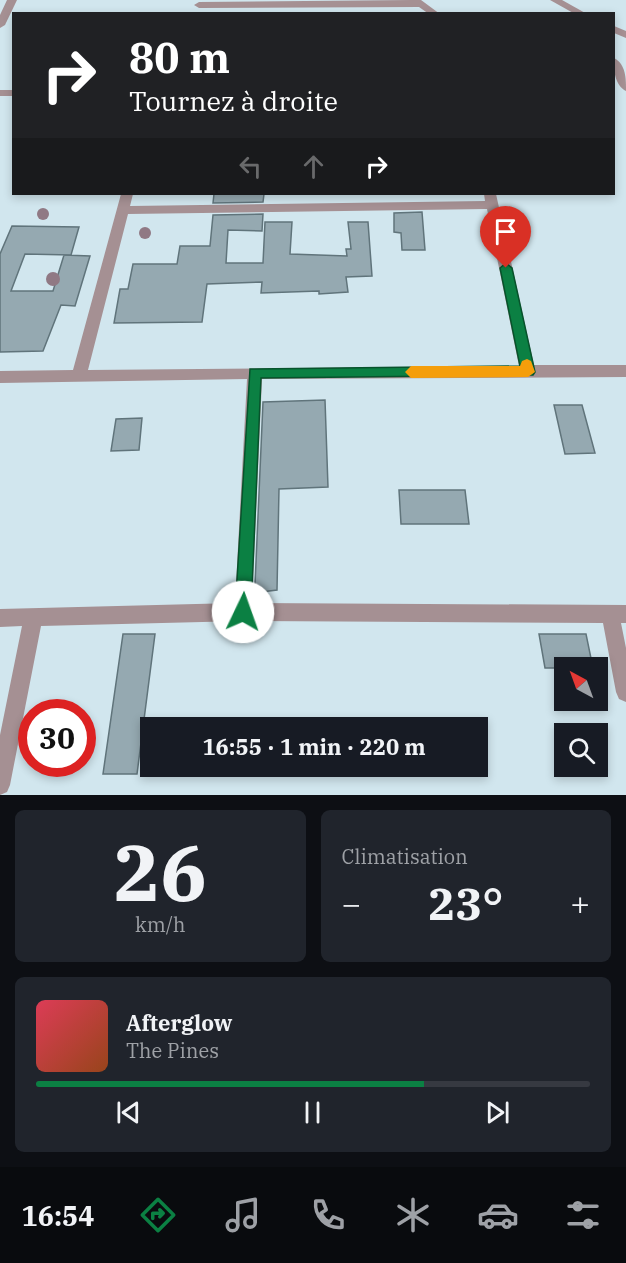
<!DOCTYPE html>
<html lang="fr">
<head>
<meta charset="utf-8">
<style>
  :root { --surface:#171b24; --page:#20242c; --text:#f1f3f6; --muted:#9ea1a6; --line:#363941; --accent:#0b8043 }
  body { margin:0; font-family:"IBM Plex Serif",serif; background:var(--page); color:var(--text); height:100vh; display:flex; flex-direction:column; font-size:22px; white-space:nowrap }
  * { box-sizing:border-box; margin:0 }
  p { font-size:20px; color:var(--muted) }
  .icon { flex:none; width:33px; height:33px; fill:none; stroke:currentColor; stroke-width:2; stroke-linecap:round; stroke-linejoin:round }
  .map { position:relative; height:795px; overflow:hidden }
  .sheet { display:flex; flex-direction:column; gap:15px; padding:15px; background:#0d0f14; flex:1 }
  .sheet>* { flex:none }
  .banner { position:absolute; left:12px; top:12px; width:603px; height:183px; border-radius:0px; box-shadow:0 3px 9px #0003; background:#202124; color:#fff; overflow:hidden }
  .needle { width:39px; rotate:319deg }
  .tools { position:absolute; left:554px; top:657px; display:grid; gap:12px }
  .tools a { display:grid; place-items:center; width:54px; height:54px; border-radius:0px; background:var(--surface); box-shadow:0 3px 9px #0003; font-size:30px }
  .speed { position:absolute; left:18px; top:699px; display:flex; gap:12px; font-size:30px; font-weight:700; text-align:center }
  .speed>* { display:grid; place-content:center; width:78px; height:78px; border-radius:50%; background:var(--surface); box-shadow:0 3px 9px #0003; line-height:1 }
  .speed .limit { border:9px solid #d22; background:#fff; color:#111 }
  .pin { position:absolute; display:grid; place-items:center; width:51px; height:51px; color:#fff; margin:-62px -26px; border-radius:50% 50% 50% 0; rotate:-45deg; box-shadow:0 0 6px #0007 }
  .pin .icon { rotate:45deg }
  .me { position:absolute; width:66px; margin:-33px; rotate:3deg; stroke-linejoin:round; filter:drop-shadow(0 0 4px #0008) }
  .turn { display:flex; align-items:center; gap:21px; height:126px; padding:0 18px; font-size:27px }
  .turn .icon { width:78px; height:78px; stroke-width:2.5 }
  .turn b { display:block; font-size:42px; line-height:51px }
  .lanes { display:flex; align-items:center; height:57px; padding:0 18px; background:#0003; justify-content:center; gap:30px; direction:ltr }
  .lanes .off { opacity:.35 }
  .big { font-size:45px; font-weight:700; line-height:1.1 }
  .sheet .card { flex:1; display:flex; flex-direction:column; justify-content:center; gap:9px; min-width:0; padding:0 21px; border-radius:9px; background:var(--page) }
  .sheet .dial { align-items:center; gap:0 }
  .dial b { font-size:78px; line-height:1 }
  .song { display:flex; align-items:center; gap:18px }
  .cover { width:72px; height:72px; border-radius:9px; background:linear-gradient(135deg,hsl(350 70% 55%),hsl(20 70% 35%)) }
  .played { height:6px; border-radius:3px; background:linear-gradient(90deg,var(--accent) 70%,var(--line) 70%) }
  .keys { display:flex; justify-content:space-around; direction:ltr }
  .heat { display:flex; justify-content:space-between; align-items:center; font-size:33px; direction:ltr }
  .sheet .tiles { flex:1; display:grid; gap:15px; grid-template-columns:1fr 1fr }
  .card:last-child { grid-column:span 2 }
  .trip { position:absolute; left:140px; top:717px; width:348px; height:60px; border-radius:0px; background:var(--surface); box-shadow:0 3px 9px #0003; font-weight:700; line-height:60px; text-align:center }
  .tab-bar { display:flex; height:96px; justify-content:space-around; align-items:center; background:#090b0e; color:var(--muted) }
  .tab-bar .icon { width:42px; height:42px }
  .tab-bar .on { color:var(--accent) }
  .tab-bar b { font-size:27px; color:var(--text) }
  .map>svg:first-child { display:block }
  .building { fill:#95a9b1; stroke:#60747b; stroke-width:1.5 }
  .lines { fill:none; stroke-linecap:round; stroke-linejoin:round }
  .minor { fill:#a59093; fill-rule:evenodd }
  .tree { fill:#907984 }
  .route { fill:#0b8043; stroke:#07532c; stroke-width:1.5 }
  .slow { fill:#f59e0b }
</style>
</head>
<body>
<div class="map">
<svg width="626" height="795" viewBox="0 0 626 795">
  <rect width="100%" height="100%" fill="#d1e6ee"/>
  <g class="building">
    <path d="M214,194h50l-1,8 -50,1z"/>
    <path d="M422,212l3,38h-23l-1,-17 -7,-1v-19z"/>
    <path d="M263,214l-1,17 -34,-1 -2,33h37l2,-41h27l-2,32 57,2 -1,-7h5l-3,-27h20l4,54 -26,1 2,15 -29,2v-3l-58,2 1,-11 -55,2 -5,38 -88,1 6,-34h8l5,-25h44l3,-18h30l3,-31z"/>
    <path d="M12,226l67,1 -8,28 -46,-1 -14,37h42l11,-36 26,1 -15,50 -14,-1 -18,46 -43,1v-98z"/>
    <path d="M325,400l3,87 -49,2 -2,101 -16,2 -6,-7 8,-183z"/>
    <path d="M554,405h28l13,48 -30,1z"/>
    <path d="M142,418l-3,32 -28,1 5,-32z"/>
    <path d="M399,490h66l4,34h-68z"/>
    <path d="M123,634h32l-18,140h-34z"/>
    <path d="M539,634h47l7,34h-48z"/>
  </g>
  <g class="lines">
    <g class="minor">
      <path d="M7,0h10l-12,25 -5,3v-13z"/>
      <path d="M410,0h11l19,14h-11l-10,-7 -220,1 -5,-3 5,-3z"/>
      <path d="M550,0h12l25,14h-12z"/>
      <path d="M614,26l12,5v7l-12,-5z"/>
      <path d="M614,58c12,6 12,21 12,33 -11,-5 -13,-22 -12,-33z"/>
      <rect x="0" y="90" width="14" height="6"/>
      <path d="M121,194h12l-3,12 355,-5 -1,-7h12l38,171h92v12l-364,2 -10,224 374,2v18h-5l5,25v54l-7,-3 -3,-7 -13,-69 -360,-2 -202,5 -31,159 -3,7 -7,3v-60l22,-109 -22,1v-18l235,-6 12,-224 -247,4v-12l73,-1zM487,209l32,157 -431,4 40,-156z"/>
    </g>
  </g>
  <g class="tree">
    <circle cx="43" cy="214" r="6"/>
    <circle cx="145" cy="233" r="6"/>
    <circle cx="53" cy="279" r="7"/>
  </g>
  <path class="route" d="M506,263l6,5 23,104 -2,3 -272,3 -10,234 -2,5 -6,3 -6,-3 -2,-5 15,-243 270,-3 -20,-98z"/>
  <path class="slow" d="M527,359l4,2 4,11 -7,5 -117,1 -6,-6 6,-6h109l2,-5z"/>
</svg>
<div class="tools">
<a><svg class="needle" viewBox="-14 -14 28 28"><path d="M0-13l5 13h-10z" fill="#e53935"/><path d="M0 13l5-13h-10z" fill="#9ea1a6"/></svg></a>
<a><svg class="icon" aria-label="search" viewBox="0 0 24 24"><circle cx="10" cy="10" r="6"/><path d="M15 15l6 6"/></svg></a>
</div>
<div class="speed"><div class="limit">30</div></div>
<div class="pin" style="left:506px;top:268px;background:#d93025"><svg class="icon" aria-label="arrive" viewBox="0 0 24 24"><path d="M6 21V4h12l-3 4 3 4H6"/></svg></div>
<svg class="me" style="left:243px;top:612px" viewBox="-20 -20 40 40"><circle r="19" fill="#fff"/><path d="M0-13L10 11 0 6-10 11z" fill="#0b8043"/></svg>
<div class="trip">16:55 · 1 min · 220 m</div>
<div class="banner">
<div class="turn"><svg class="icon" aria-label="right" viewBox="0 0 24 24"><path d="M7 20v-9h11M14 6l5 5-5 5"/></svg><div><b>80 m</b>Tournez à droite</div></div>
<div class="lanes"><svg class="icon off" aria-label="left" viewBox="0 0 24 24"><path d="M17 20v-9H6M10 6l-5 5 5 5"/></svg><svg class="icon off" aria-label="ahead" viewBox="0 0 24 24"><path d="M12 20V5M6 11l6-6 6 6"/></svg><svg class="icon" aria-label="right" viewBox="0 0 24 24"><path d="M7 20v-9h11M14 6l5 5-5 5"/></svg></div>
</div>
</div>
<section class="sheet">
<div class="tiles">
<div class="card dial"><b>26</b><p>km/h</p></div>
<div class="card"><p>Climatisation</p>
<div class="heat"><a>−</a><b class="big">23°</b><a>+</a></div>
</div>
<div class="card">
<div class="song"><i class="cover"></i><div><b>Afterglow</b><p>The Pines</p></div></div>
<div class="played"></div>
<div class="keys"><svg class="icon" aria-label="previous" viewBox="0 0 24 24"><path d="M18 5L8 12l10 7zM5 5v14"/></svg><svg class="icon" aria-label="pause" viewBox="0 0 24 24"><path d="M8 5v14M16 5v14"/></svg><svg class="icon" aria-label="next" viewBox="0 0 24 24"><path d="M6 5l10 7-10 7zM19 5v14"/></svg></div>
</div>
</div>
</section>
<nav class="tab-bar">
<b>16:54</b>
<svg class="icon on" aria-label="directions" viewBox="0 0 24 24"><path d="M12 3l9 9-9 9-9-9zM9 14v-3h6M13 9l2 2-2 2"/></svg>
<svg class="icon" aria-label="music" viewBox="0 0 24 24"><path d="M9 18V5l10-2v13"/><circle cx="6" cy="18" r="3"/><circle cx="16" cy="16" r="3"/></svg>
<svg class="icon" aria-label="phone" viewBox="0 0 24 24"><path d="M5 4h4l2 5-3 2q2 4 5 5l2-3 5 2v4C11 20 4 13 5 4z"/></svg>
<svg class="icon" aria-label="climate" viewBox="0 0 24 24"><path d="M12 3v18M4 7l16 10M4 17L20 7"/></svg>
<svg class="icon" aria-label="car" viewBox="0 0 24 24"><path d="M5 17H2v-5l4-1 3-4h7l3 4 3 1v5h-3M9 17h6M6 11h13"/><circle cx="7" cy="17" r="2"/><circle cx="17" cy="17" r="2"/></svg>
<svg class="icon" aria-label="filters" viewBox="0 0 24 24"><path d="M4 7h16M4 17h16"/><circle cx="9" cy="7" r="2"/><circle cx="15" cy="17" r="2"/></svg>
</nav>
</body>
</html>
